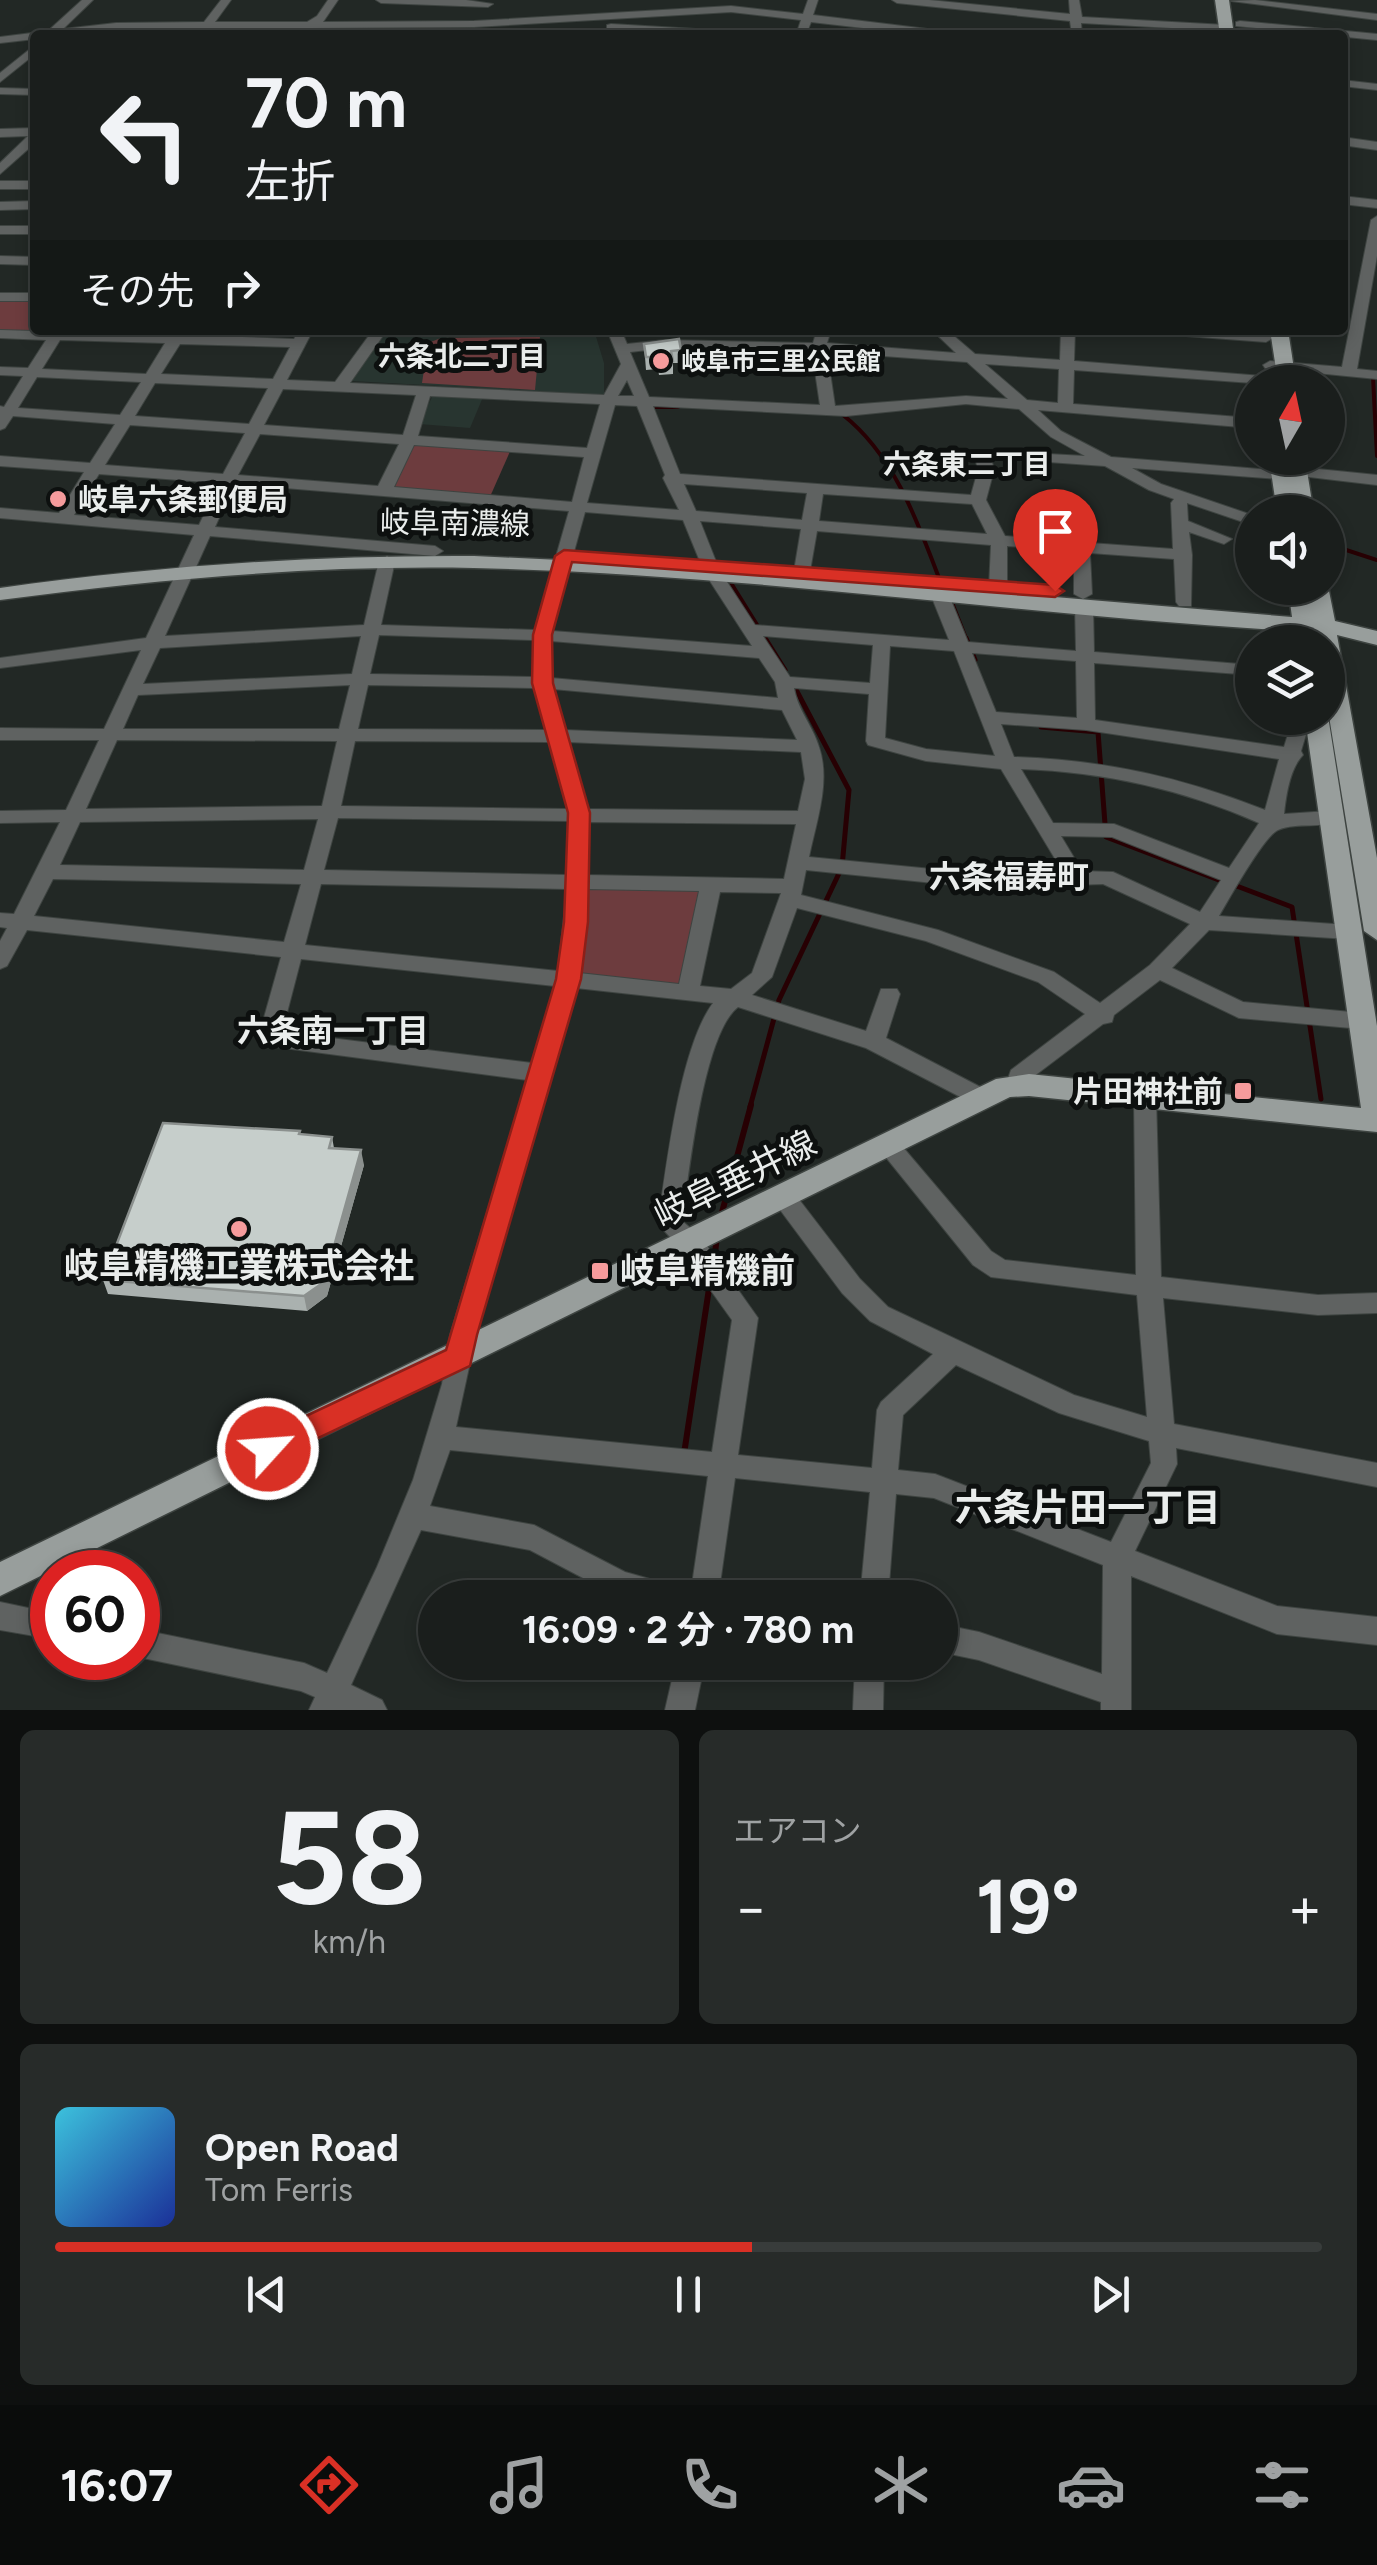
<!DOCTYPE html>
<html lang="ja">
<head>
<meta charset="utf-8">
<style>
  :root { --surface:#1a1e1c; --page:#272b29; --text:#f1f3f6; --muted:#9fa2a3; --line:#383c3b; --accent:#d93025 }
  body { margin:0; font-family:Figtree,"Noto Sans JP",sans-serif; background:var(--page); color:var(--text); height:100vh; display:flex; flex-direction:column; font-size:38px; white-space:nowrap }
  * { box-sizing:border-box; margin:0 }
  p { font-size:32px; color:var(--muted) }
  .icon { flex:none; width:55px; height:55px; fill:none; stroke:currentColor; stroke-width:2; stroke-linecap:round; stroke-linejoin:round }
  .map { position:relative; height:1710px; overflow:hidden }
  .side { display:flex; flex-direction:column; gap:20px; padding:20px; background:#0e100f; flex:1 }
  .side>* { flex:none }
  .hud { position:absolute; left:30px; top:30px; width:1318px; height:305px; border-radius:10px; box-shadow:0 5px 15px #0003,0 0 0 2px var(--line); background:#1a1e1c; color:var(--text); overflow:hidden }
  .needle { width:65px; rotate:9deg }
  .fabs { position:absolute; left:1235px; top:365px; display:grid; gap:20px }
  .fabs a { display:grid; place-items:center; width:110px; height:110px; border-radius:50%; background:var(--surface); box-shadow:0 5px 15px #0003,0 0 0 2px var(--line); font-size:50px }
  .speed { position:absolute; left:30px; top:1550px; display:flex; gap:20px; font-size:50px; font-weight:700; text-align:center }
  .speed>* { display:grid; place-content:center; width:130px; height:130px; border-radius:50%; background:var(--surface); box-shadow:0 5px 15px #0003,0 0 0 2px var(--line); line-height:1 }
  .speed .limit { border:15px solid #d22; background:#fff; color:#111 }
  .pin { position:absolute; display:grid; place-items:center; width:85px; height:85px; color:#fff; margin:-102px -42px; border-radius:50% 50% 50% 0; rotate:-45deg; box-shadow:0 0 10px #0007 }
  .pin .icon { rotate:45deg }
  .me { position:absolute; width:110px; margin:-55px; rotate:64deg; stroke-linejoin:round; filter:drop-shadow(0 0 8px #0008) }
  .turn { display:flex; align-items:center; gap:35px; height:210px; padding:0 50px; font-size:45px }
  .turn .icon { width:130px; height:130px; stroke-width:2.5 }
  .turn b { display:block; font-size:70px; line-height:85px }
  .then { display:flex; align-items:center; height:95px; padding:0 50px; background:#0003; gap:20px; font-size:38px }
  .big { font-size:75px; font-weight:700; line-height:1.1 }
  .side .card { flex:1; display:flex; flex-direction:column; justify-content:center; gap:15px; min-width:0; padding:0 35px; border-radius:15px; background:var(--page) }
  .side .dial { align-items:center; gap:0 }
  .dial b { font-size:130px; line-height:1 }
  .song { display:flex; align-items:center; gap:30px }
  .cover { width:120px; height:120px; border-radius:15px; background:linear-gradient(135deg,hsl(190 70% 55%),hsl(230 70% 35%)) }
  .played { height:10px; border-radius:5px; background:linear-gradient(90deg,var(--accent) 55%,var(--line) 55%) }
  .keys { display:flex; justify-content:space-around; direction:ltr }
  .heat { display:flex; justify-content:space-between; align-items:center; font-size:55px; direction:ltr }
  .side .tiles { flex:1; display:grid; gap:20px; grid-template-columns:1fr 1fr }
  .card:last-child { grid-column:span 2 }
  .trip { position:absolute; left:418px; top:1580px; width:540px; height:100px; border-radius:50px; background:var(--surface); box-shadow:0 5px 15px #0003,0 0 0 2px var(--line); font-weight:700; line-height:100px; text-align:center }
  .dock { display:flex; height:160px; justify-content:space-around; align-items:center; background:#0a0c0b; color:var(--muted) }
  .dock .icon { width:70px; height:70px }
  .dock .selected { color:var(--accent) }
  .dock b { font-size:45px; color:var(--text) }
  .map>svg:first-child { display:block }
  .built { fill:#283530 }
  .green { fill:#6d3c3e }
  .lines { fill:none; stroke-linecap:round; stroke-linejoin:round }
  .stream-far3 { stroke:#270003; stroke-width:2.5 }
  .stream-far2 { stroke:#270003; stroke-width:4 }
  .stream-far1 { stroke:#270003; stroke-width:5 }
  .stream { stroke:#270003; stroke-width:6 }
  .minor-casing { stroke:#3e4441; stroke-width:2 }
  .major-casing { stroke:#3e4441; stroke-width:3 }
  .minor { fill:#5f6261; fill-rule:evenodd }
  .major { fill:#989e9c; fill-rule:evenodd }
  .wall { fill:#aab1af }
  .shaded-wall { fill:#8b908e }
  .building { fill:#c6cecb; stroke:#8b908e; stroke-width:2.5 }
  .route { fill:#d93025; stroke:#8d1f18; stroke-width:2.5 }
  .poi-dot { fill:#f59b9c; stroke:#0d100f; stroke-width:4 }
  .labels { text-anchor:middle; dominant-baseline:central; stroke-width:10; stroke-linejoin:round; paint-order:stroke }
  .far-poi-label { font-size:25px; font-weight:bold; fill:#eaedec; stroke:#0d100f; text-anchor:start }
  .far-neighbourhood-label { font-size:28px; font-weight:bold; fill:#eaedec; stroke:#0d100f }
  .poi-label { font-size:30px; font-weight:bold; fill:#eaedec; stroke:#0d100f; text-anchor:start }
  .street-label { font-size:30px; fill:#eaedec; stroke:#0d100f }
  .neighbourhood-label { font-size:32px; font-weight:bold; fill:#eaedec; stroke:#0d100f }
  .near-street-label { font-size:35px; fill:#eaedec; stroke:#0d100f }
  .near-poi-label { font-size:35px; font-weight:bold; fill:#eaedec; stroke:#0d100f }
  .near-neighbourhood-label { font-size:38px; font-weight:bold; fill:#eaedec; stroke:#0d100f }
</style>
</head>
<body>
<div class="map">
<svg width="1377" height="1710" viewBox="0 0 1377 1710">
  <rect width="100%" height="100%" fill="#222825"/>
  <g class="built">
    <path d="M386,330h208l10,33v32l-252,-14z"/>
    <path d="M433,395l50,2 -13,31 -51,-4z"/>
  </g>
  <g class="green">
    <path d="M0,300h35v30l18,1 -53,-1z"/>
    <path d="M540,337l-5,53 -113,-7 6,-40 13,-5z"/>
    <path d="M409,440l103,7 -23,52 -105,-8z"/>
    <path d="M581,886h127l-22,104 -115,-12z"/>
  </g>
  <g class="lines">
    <path class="stream-far3" d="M746,33l39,2"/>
    <g class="stream-far2">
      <path d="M1373,377l4,79"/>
      <path d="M651,407h27"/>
      <path d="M843,415c50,39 74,105 96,163"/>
      <path d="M1328,544l49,16"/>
      <path d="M731,583l36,58"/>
      <path d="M951,600l16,41"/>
    </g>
    <g class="stream-far1">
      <path d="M765,638l20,32"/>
      <path d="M966,638l9,22"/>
      <path d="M1041,727l57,5 8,105 118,45"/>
      <path d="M1234,885l58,22 29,192"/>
      <path d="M750,1107l29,-107 63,-133 7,-77 -56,-106"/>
    </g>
    <g class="stream">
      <path d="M721,1216l30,-111"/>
      <path d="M714,1261l3,-24"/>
      <path d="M684,1454l26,-172"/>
    </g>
    <defs>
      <g id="minor">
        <path d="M82,0h11l-30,29 53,-6 88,-1 17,-22h10l-16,22h92l10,-6 11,-16h10l-15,22 151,-1 257,-15 72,8 5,-14h10l-5,15 139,17 5,3h-33l-113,-13 -5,13h-10l5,-15 -70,-8 -257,15 -162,1 -9,4 -5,-4 -182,1 -81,6v4l-35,4v-6l48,-6z"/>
        <path d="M376,0h90l27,4 -5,3 -107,-4z"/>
        <path d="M892,0h37l141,14 -1,-14h10l3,17 144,8 5,3 -5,3 -145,-8 1,12h-10l-2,-14 -173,-18z"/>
        <path d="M1255,0l122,14v6l-146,-19z"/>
        <path d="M1240,21l137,13v6l-141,-14v-4z"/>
        <path d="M611,24l136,8 5,3 -145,-6v-4z"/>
        <path d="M35,45v9l-35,28v-9z"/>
        <path d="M1342,80l35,4v6l-35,-4z"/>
        <path d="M0,88l35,1v6l-35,-1z"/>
        <path d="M35,128v15l-35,31v-11l28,-27 -28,1v-8z"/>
        <path d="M1342,137l35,5v8l-35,-5z"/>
        <rect x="0" y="181" width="35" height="8"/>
        <path d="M1342,196l35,4v8l-35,-4z"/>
        <path d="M35,201v8l-35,1v-8z"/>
        <path d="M1377,216v40l-20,113 20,2v8l-112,-11 -2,-3 7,-4 72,6 29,-147z"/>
        <rect x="0" y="226" width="35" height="8"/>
        <path d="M0,256l35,1v8l-35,-1z"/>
        <rect x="0" y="293" width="35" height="8"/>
        <path d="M0,330l171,5 3,-5h10l1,5 109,4 5,-9h14l-26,50 48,2 38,-52h14l-37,53 254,12 17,-31 -14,-34h14l6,14 38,-4 148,3 4,-13h14l-4,13 129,10 -24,-23h15l28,24 85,6 1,-30h14l-1,31 201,16 1,5 -24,1 -178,-13 -1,34 179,14v10l-214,-18 23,21 50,26 175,14v6l-6,2 -148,-11 29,16 91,31v10l-65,-22 1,18 44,18 -8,5 -35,-12 3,23 -1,51h-12l-3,-4 -2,-43 -84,-6 2,41 -9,5 -9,-5v-43l-67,-5v41l-9,5 -9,-5 2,-42 -174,-14 -7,40 -8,5 -8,-5 7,-42 -101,-8 17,43 -8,5 -8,-5 -18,-44 -98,-8 -33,119 200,15 -46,-71 8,-5 6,1 35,54 194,15 -19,-47 9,-5 9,5 20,49 108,9 -1,-45 9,-5 9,5 1,46 158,13v10l-158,-12 1,57 189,27 9,-29h18l-10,33 2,4c-13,13 -17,40 -19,59l45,-3 10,6c-14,14 -42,4 -61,13 -14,6 -49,69 -59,86l129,9 10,7 -10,7 -139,-9 -37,38 71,34 119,11 8,2 3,6 -3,6 -8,2 -123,-11 -79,-38 -46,35 -2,7 -9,2 -74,56 -5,13h-16l-3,-6 6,-17 74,-56 -47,-32 -112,-41 -129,-33 -25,69 -20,18 114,36 15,-42h16l3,5 -14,44 104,54 3,6 -3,6 -8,3 -8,-3 -108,-56 -128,-41c-35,27 -49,167 -56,214l18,15 58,82 -20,137 134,13 5,-58 4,-8 52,-48 -63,-33 -28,-28 -67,-90 -4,-7 4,-7 8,-2 8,2 69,90 28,28 186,88 73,22 -10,-122 -146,-18 -18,-12 -97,-120 4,-6 8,-3 8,3 95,112 14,9 131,15 -2,-178 3,-6 8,-3 8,3 3,6 5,180 157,18 59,-2v20l-59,2 -155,-17 11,126 203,39v24l-201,-39 1,16 -42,87 142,55 100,11v28l-100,-11 -146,-58v134h-30v-8l-122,-42 -39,-8v-28l39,8 123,42 1,-109 -169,-67 -38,-4 -8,104h-28l10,-106 -135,-14 -17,120h-28l18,-122 -258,-26 -20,56 104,19 91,47 60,17 4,9h-68l-91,-48 -109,-20 -70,155 31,15 5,10h-78l6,-13 -14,-6 -163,-34v-28l166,34 23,10 50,-106 36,-87 29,-96 8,-49 77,-255 -266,-35 -3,-6 23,-82 -254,-27 -20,36 -7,3v-28l7,-13 -7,-1v-14l14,1 46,-92 -60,1v-12l66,-1 33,-70h-99v-12l104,1 37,-79 -141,18v-10l146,-20 48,-103 -194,-17v-10l59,5 25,-41 -84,-6v-10l90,7 25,-39 -102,-8 -8,12 -5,2v-24l4,1 19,-31 -23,-1v-8l28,1 18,-28 -46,-2zM60,340l105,3 -19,31 -104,-5zM180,344l110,3 -17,32 -112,-5zM665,348l147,3 8,54 -171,-8 -19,-45zM827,352l140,10 41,37 -42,-3 -131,10zM985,364l74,5 -1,34 -31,-3zM37,377l104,5 -21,33 -102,-7zM627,380l7,16h-16zM155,383l113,5 -19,36 -114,-8zM283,389l133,6 -13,40 -139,-10zM430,396l170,8 -13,44 -169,-12zM966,404l53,5 32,28 34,19 -108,-6 -3,3 4,17 -7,25 -291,-21 -27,-68 193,10zM615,405l22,1 28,69 -2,3 16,32 -92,-7zM130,425l115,8 -22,41 -118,-9zM260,434l139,10 -21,42 -140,-11zM414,445l170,12 -12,45 -178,-15zM991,458l114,8 44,24 25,9 -3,4 2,46 -83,-6 -1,-37 -8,-5 -8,5 1,35 -69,-5 -19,-36 8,-30zM99,474l120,9 -20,42 -125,-10zM234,484l335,27 -34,119 -154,-5 14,-64 -8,-5 -8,5 -15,64 -199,11 45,-100 225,20 8,-5 -8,-5 -220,-19zM684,484l123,9 -5,27 -106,-9zM823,494l149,10 15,30 -168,-13zM379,635l154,5v37l-163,-3zM361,636l-9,38 -209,10 17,-36zM763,636l110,9 -3,38 -80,-6zM551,641l208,17 16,24 3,16 -227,-20zM890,646l64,5 41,105 -69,-7 -41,-11zM972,653l104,8 1,57 -81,-6zM350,685l-11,44h-216l15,-34zM368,685l166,3 12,42 -188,-1zM794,688l75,6 -3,47 2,4 58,16 75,8 62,103 -80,2 -174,-17c7,-35 22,-75 10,-110 -6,-21 -21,-36 -25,-59zM553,689l229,21 15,30 -232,-10zM1001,724l85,6 193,29 -14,51c-84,-33 -160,-50 -251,-53zM117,740l220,1 -15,65 -236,3zM355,741l194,1 19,67 -227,-3zM568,742l233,10 4,27 -7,32 -210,-2zM1021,769c84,3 161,20 238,54l-30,45 -115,-44 -61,-1zM338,818l231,3 -2,54 -243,-5zM318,819l-14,51 -244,-5 20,-43zM589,822l207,2 -12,55 -197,-4zM1061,836l51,1 109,43 -21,32 -87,-40 -31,-1zM806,870l177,18 120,-4 87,40 -40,41 -50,38 -46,-31 -116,-42 -137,-35zM53,879l248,5 -17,58 -250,-26zM321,884l246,5 -9,82 -253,-26zM587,889l112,2 -20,93 -100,-11zM720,892l61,1 -29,80 -21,16 -31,-3zM301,959l254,27 -23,77 -250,-31zM576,988l137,15c-33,44 -47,165 -55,221l24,26 50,70 -20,132 -256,-25 20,-92zM956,1365l103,48 90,28 2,22 -40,79 -176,-68 -37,-4 5,-55z"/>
        <path d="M1152,330l114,4 7,4 -7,4 -107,-8z"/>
        <path d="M1298,467l79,8v10l-85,-10v-6z"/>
        <path d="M0,1602l52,11v26l-52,-9z"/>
        <path d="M676,1662h29l-10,48h-30z"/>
        <path d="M855,1662h29l-1,48h-30z"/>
      </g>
      <g id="major">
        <path d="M1215,0h14l5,35h-14z"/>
        <path d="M1270,330h18l8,52h-18z"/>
        <path d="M1269,458h36l7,44 -3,4 -13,1 1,5h-20z"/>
        <path d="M474,556l213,10 605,51 -4,-29 40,-2 7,35 42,10v14l-40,-10 40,223v82l-13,-9 -36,-221v-68h-32l-2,-11c-274,-16 -546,-57 -820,-63 -159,-3 -317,11 -474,32v-12c158,-22 315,-33 474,-32z"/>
        <path d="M1328,716l49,310v106l-348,-36 -19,1 -1010,499v-34l996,-483 33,-5 332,34 -56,-390z"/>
      </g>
    </defs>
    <use href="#minor" class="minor-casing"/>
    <use href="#major" class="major-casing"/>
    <use href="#minor" class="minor"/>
    <use href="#major" class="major"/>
  </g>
  <g class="wall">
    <path d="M644,344l37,6v13h-8v11l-14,1 -1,-6 -12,1z"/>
    <path d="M301,1135l31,2 2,11 30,17 -37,131 -20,15 -199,-17 -5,-14z"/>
  </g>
  <path class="shaded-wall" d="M361,1150l3,15 -37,131 -20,15 -3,-15z"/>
  <g class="building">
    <path d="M679,339l2,11 -10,1 2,10 -14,1 -1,-5h-12l-2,-13z"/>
    <path d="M163,1123l137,8 -1,3 33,3 -3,11 32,2 -37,132 -20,14 -201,-16z"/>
  </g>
  <path class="route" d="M564,550l491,35 9,6 -9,6 -483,-35 -20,73 1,48 37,130 -2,109 -7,57 -104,356 -7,31 -202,96 -11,-4 -5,-9 5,-10 189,-89 110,-371 8,-57 4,-109 -36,-130 1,-48 22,-79z"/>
  <g class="poi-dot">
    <circle cx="661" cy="361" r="10"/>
    <circle cx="58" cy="499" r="10"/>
    <rect x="1233" y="1081" width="20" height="20" rx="5"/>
    <circle cx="239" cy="1229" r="10"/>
    <rect x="590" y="1261" width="20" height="20" rx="5"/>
  </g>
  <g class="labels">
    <g class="far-poi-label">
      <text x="681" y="361">岐阜市三里公民館</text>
    </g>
    <g class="far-neighbourhood-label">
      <text x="462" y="356">六条北二丁目</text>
      <text x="967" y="464">六条東二丁目</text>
    </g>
    <g class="poi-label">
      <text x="78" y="499">岐阜六条郵便局</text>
      <text x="1223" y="1091" text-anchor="end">片田神社前</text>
    </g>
    <g class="street-label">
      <text transform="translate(455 523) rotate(1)">岐阜南濃線</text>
    </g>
    <g class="neighbourhood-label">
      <text x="1009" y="877">六条福寿町</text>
      <text x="333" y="1031">六条南一丁目</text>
    </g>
    <g class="near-street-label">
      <text transform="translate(735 1179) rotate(-26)">岐阜垂井線</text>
    </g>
    <g class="near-poi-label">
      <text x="239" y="1266">岐阜精機工業株式会社</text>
      <text x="620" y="1271" text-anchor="start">岐阜精機前</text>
    </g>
    <g class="near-neighbourhood-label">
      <text x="1088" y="1508">六条片田一丁目</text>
    </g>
  </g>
</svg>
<div class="fabs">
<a><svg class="needle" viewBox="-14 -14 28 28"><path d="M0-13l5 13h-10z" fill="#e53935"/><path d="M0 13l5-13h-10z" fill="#9fa2a3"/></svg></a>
<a><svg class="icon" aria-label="sound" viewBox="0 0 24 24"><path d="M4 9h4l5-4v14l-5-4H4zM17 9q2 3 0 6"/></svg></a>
<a><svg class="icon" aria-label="layers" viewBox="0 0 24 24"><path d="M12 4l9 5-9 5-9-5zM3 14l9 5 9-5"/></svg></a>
</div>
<div class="speed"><div class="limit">60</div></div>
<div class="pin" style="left:1055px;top:591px;background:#d93025"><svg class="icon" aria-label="arrive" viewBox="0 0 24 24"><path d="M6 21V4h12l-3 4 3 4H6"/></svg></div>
<svg class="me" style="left:268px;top:1449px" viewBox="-20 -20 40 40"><circle r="17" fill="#d93025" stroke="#fff" stroke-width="3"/><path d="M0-11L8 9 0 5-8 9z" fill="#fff"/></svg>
<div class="trip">16:09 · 2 分 · 780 m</div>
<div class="hud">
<div class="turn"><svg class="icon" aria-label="left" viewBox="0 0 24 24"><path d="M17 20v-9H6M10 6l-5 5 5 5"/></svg><div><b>70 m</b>左折</div></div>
<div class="then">その先<svg class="icon" aria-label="right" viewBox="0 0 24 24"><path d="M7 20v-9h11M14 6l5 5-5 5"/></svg></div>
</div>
</div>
<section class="side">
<div class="tiles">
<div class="card dial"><b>58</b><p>km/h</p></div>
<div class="card"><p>エアコン</p>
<div class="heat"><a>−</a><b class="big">19°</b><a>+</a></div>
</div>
<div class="card">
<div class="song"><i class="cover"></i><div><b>Open Road</b><p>Tom Ferris</p></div></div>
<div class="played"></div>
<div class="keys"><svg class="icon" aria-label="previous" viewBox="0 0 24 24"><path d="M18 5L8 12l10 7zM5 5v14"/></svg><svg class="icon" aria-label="pause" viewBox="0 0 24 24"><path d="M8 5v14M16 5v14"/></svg><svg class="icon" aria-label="next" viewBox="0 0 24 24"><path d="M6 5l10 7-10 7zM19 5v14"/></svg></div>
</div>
</div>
</section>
<nav class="dock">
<b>16:07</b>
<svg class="icon selected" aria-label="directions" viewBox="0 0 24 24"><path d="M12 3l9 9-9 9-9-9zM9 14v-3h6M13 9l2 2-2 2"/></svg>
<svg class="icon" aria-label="music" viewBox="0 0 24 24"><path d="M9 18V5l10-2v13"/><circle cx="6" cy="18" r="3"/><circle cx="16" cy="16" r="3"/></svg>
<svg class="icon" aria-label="phone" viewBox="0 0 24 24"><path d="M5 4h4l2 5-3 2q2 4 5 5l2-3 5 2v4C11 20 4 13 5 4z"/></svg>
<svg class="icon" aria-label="climate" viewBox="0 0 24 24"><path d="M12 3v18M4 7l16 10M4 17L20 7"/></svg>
<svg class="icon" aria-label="car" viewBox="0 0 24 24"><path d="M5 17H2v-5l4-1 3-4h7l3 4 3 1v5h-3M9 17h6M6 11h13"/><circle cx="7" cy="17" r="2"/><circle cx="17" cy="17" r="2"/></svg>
<svg class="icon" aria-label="filters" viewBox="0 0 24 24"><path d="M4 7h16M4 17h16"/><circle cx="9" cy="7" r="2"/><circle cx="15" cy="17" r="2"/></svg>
</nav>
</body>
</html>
